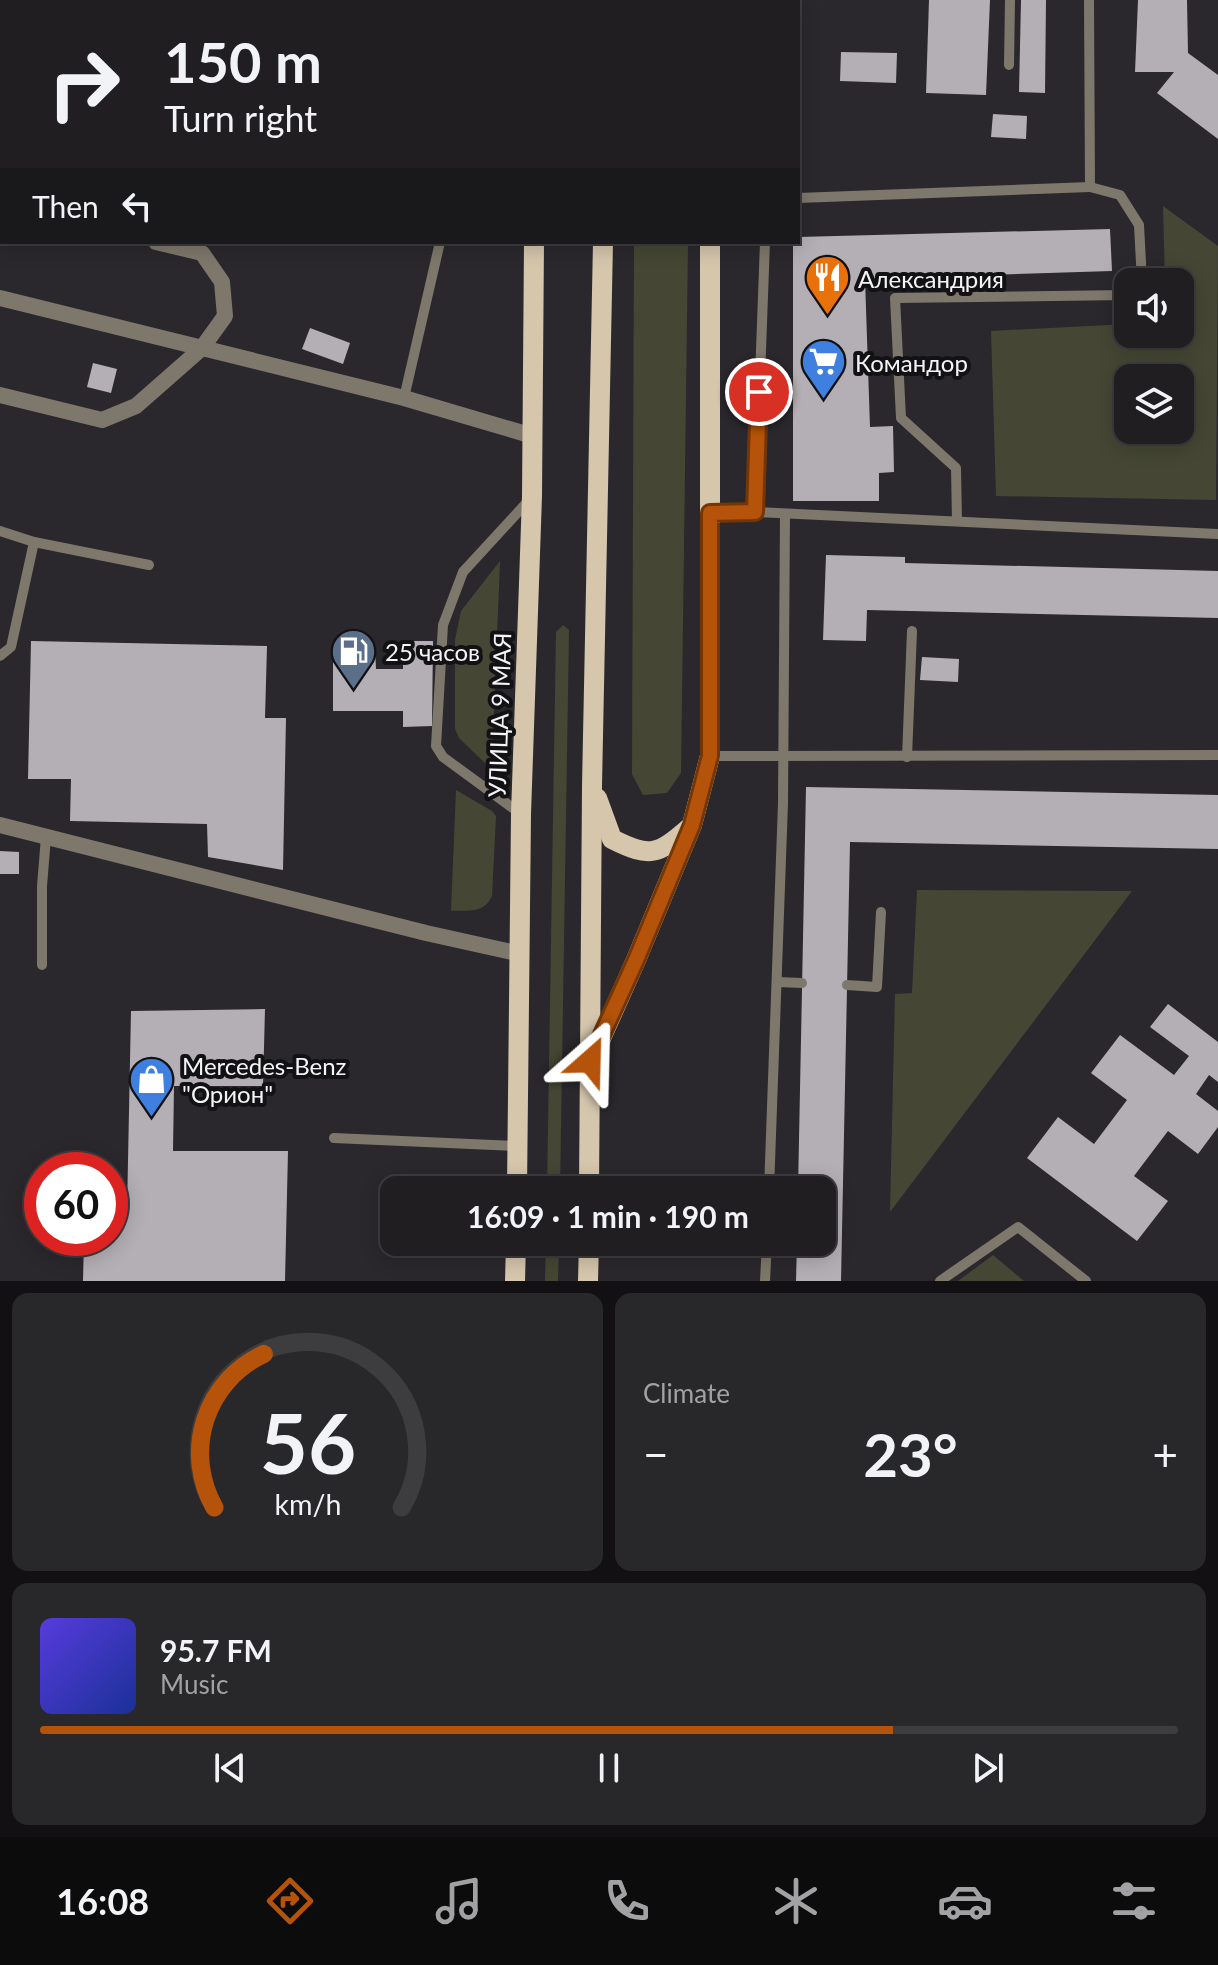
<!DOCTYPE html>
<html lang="en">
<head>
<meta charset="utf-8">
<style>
  :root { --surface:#201e21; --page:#28272a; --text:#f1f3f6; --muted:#a2a2a5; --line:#3d3c3f; --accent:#b45309 }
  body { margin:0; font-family:Lato,sans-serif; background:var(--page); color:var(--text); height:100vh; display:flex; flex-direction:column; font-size:30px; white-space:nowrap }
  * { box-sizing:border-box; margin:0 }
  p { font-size:26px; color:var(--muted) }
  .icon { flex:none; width:44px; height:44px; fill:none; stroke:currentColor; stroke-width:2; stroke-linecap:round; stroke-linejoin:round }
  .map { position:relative; height:1281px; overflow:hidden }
  .side { display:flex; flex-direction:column; gap:12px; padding:12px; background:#121012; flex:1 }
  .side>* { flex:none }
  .top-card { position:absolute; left:0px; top:0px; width:800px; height:244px; box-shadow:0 4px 20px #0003,0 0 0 2px var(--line); background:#201e21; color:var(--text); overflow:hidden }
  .buttons { position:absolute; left:1114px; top:268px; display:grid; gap:16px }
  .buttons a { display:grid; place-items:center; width:80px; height:80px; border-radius:16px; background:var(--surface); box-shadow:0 4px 20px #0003,0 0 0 2px var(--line); font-size:40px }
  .speed { position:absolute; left:24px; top:1152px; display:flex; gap:16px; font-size:40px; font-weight:700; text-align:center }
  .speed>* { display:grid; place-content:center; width:104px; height:104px; border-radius:50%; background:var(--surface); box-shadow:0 4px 20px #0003,0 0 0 2px var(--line); line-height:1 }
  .speed .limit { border:12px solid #d22; background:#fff; color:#111 }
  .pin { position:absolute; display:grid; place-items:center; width:68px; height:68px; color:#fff; margin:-34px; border:4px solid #fff; border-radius:50%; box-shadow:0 2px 8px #0007 }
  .me { position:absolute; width:88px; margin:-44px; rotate:25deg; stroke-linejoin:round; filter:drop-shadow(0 0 6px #0008) }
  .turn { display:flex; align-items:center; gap:28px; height:168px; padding:0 32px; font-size:36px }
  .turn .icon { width:104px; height:104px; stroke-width:2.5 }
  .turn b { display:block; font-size:56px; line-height:68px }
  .then { display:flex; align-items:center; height:76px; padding:0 32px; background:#0003; gap:16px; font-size:30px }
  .big { font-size:60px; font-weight:700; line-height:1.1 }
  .side .card { flex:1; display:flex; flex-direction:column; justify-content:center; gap:12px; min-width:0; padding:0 28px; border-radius:16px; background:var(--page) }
  .side .dial { align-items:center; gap:0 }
  .dial svg { height:208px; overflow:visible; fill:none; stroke:var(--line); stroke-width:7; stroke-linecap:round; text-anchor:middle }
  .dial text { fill:var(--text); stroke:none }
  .song { display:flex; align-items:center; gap:24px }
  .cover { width:96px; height:96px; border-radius:12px; background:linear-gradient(135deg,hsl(250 70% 55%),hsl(230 70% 35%)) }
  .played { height:8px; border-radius:4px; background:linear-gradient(90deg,var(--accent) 75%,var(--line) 75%) }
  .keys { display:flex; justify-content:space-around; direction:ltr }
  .heat { display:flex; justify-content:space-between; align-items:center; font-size:44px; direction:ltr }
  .side .tiles { flex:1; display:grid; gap:12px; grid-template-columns:1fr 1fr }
  .card:last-child { grid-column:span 2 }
  .trip { position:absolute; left:380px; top:1176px; width:456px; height:80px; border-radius:16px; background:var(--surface); box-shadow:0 4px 20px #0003,0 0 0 2px var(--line); font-weight:700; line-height:80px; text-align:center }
  .menu { display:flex; height:128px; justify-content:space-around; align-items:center; background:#0d0c0d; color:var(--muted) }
  .menu .icon { width:56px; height:56px }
  .menu .current { color:var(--accent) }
  .menu b { font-size:36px; color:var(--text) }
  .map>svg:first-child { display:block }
  .green { fill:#454734; fill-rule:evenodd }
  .building { fill:#b4afb4 }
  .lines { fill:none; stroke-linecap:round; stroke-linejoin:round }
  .lane { stroke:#7e776b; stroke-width:10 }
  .street { stroke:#7e776b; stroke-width:16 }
  .primary { stroke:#d5c6ac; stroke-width:20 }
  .route-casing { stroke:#753606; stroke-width:20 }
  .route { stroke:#b45309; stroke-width:14 }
  .labels { text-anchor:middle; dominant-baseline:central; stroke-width:8; stroke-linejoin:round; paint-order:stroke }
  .poi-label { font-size:24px; fill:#f4f3f5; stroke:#121113; text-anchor:start }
  .street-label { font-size:24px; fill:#f4f3f5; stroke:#121113 }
</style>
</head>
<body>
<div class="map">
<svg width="1218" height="1281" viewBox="0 0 1218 1281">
  <rect width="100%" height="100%" fill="#2a282c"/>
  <g class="green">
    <path d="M1163,206l55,40 -2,254 -220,-4 -5,-165 137,-7v10h52v-52h-15zM1128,378h52v52h-52z"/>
    <path d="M634,242h54l-7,531 -14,20 -24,2 -11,-21z"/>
    <path d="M500,561l-8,199 -6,4 -27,-26 -4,-9v-89l6,-29z"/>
    <path d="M563,625l6,5 -9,560h-13l9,-558z"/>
    <path d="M456,790l36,21 4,5 -4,80c-8,18 -24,14 -41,15z"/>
    <path d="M917,890l215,1 -242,321 5,-218 17,-1z"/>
    <path d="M546,1242h13l-1,39h-13z"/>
    <path d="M993,1255l31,26h-66z"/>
  </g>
  <g class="building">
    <path d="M929,0h61l-4,95 -60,-2z"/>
    <path d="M1021,0h25l-1,93 -26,-1z"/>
    <path d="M1138,0h49l1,53 30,22v64l-61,-46 17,-21h-39z"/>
    <path d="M841,52l56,1 -1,30 -56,-2z"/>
    <path d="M993,114l34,2 -1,23 -35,-2z"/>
    <path d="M1110,229l2,42 -247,8 5,148 23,-1 1,46 -15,1v28h-86v-259h5v-5z"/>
    <path d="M310,328l40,15 -7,21 -41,-15z"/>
    <path d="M93,363l24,6 -6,24 -24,-6z"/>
    <path d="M826,555l79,2v6l313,8v47l-351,-8 -1,31 -43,-1z"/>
    <path d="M31,641l236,5 -2,72h21l-3,152 -75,-13 -1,-33 -137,-3 1,-42h-43z"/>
    <path d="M403,641h30l-1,85 -29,1v-16h-70v-66h42l1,24h27z"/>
    <path d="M922,657l37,2 -1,23 -38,-2z"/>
    <path d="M806,787l412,8v54l-368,-7 -9,439h-45l1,-39h25v-52h-24z"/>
    <path d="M0,851l19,1v22h-19z"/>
    <path d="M1168,1004l50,38v40l-9,-7 -13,19 22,17v16l-20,27 -30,-23 -34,45 34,25 -31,40 -110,-83 31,-41 36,27 33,-44 -36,-27 29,-38 54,40 15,-19 -39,-29z"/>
    <path d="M265,1009l-2,77h-89l-1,65h115l-3,130h-202l1,-43h26v-28l17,1 4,-200z"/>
  </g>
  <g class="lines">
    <g class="lane">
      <path d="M426,0v2"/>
      <path d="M1009,65l1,-65"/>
      <path d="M1090,187l30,8 19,30 3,57"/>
      <path d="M798,198l292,-11 -1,-187"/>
      <path d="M404,398l36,-156"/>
      <path d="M755,512l10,-270"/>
      <path d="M710,513l45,-1 463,22"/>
      <path d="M957,521l-1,-53 -55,-50 -6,-120 233,-3"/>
      <path d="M0,531l34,11 -23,105 -11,9"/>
      <path d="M34,542l115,23"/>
      <path d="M710,756l508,-1"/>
      <path d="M907,757l5,-126"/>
      <path d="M521,814l-78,-57 -7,-11 7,-121 20,-53 68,-74"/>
      <path d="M42,965v-79l4,-49"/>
      <path d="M777,982l25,1"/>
      <path d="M847,985l30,2 4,-75"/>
      <path d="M334,1138l183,8"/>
      <path d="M769,1190l14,-387 2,-289"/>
      <path d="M765,1281l2,-39"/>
      <path d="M940,1281l78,-54 68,54"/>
    </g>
    <g class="street">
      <path d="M0,205l2,1"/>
      <path d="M0,298l404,100 129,38"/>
      <path d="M0,395l102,25 34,-14 66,-58 23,-32 -3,-34 -20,-29 -46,-11"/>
      <path d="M0,825l426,108 95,21"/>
    </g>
    <g class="primary">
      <path d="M528,0v2"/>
      <path d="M602,0v2"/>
      <path d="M712,2v-2"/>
      <path d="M597,798l15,41c38,19 46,16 77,-11"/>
      <path d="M594,1054l42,-94 56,-135 18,-69v-514"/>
      <path d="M517,1190l4,-376 11,-318 2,-254"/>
      <path d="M589,1190l3,-404 11,-544"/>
      <path d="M515,1281l1,-39"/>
      <path d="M588,1281l1,-39"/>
    </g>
  </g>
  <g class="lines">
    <defs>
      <path id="route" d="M590,1061l46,-101 56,-135 18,-69v-243l45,-1 4,-120"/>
    </defs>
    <use href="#route" class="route-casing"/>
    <use href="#route" class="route"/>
  </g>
  <defs>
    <symbol id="restaurant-pin" viewBox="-11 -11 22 30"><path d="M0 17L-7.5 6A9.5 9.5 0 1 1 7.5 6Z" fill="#e8710a" stroke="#121113"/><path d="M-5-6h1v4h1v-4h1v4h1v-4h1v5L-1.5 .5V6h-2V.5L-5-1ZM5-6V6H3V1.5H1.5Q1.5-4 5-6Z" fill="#fff"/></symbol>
    <symbol id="supermarket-pin" viewBox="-11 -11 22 30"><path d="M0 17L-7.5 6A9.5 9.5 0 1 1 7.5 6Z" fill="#3f7fe0" stroke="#121113"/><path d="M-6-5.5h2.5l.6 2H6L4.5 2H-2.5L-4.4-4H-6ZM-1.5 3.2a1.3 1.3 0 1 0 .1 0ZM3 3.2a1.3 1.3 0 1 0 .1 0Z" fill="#fff"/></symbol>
    <symbol id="fuel-pin" viewBox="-11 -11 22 30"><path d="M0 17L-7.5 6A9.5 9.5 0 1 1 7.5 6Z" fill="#5c6f8a" stroke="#121113"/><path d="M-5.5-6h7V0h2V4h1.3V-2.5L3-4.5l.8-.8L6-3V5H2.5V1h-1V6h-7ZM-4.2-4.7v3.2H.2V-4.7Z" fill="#fff"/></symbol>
    <symbol id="shop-pin" viewBox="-11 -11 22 30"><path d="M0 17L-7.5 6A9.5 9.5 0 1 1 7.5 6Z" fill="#3f7fe0" stroke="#121113"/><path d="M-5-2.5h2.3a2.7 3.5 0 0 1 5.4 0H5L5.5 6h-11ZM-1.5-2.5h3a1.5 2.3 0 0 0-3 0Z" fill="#fff"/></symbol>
  </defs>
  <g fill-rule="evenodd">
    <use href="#restaurant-pin" x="802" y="252" width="51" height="69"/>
    <use href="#supermarket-pin" x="798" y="336" width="51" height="69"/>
    <use href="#fuel-pin" x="328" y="626" width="51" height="69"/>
    <use href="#shop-pin" x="126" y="1054" width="51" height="69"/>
  </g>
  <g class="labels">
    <g class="poi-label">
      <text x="858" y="278">Александрия</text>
      <text x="855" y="362">Командор</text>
      <text x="385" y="651">25 часов</text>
      <text x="182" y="1065">Mercedes-Benz<tspan x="182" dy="28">"Орион"</tspan></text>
    </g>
    <g class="street-label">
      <text transform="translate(499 715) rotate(-88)">УЛИЦА 9 МАЯ</text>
    </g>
  </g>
</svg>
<div class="buttons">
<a><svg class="icon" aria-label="sound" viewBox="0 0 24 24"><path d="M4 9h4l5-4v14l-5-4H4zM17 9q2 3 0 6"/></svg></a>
<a><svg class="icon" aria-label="layers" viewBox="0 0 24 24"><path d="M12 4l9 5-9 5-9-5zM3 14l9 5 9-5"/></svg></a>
</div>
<div class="speed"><div class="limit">60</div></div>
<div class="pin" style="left:759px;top:392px;background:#d93025"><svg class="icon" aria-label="arrive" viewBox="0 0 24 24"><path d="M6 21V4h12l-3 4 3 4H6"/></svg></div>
<svg class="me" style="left:590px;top:1061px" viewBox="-20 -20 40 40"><path d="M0-17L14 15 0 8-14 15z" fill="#b45309" stroke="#fff" stroke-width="4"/></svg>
<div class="trip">16:09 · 1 min · 190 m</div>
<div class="top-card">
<div class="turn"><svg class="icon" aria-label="right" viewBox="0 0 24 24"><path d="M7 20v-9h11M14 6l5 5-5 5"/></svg><div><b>150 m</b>Turn right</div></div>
<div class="then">Then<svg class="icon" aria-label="left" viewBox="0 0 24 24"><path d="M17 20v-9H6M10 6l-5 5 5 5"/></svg></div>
</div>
</div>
<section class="side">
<div class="tiles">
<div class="card dial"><svg viewBox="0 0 100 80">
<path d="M14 69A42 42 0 1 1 86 69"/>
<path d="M14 69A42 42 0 0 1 33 10" stroke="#b45309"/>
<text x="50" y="56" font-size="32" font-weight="700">56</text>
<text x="50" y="72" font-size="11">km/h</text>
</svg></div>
<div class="card"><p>Climate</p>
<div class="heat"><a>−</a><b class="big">23°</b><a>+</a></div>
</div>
<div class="card">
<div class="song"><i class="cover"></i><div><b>95.7 FM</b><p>Music</p></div></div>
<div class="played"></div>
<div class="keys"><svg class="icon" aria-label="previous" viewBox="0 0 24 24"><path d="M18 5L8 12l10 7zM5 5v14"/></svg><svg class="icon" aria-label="pause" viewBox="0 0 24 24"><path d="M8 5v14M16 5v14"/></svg><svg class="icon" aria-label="next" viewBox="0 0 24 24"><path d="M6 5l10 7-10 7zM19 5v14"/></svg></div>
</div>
</div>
</section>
<nav class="menu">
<b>16:08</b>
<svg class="icon current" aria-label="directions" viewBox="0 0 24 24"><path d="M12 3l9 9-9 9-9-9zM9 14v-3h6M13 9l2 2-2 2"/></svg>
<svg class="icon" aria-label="music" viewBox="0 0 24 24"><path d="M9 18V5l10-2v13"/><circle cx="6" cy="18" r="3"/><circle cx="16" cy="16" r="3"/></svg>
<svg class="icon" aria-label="phone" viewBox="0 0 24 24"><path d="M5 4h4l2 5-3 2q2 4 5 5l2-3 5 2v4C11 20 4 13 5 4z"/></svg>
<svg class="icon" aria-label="climate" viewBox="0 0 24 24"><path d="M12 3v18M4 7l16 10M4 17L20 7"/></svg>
<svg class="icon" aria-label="car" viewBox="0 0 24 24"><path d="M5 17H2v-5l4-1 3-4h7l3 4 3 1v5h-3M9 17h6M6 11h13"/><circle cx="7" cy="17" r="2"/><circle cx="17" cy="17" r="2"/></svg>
<svg class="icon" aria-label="filters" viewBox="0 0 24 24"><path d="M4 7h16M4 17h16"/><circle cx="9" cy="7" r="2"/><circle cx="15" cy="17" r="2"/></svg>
</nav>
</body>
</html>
